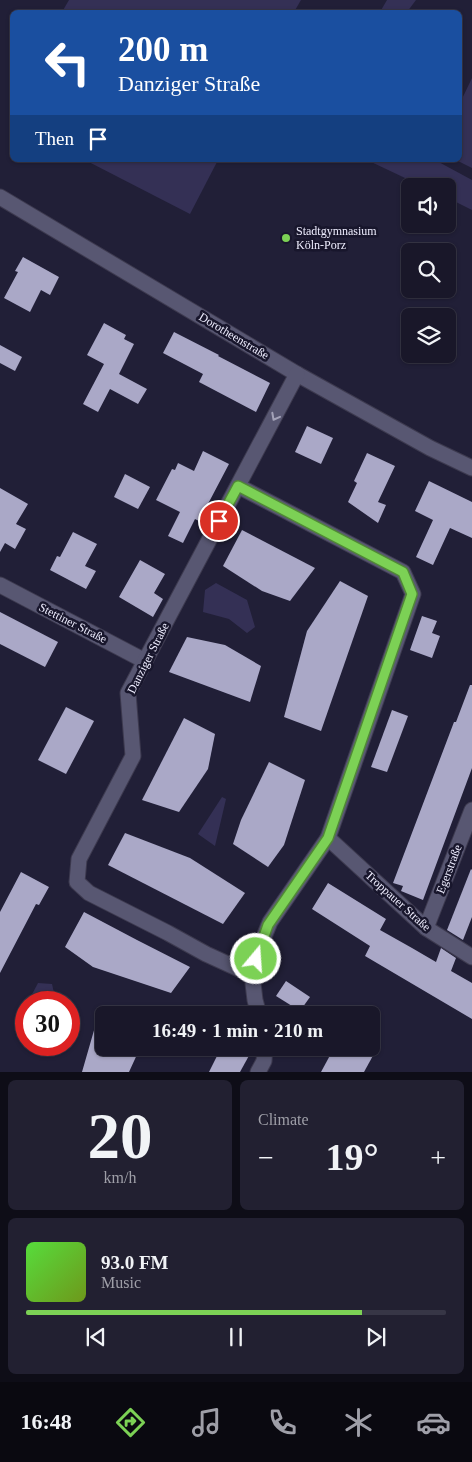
<!DOCTYPE html>
<html lang="en">
<head>
<meta charset="utf-8">
<style>
  :root { --surface:#191729; --page:#222031; --text:#f1f3f6; --muted:#9f9fa8; --line:#373646; --accent:#7cd155 }
  body { margin:0; font-family:"Times New Roman",serif; background:var(--page); color:var(--text); height:100vh; display:flex; flex-direction:column; font-size:19px; white-space:nowrap }
  * { box-sizing:border-box; margin:0 }
  p { font-size:16px; color:var(--muted) }
  .icon { flex:none; width:28px; height:28px; fill:none; stroke:currentColor; stroke-width:2; stroke-linecap:round; stroke-linejoin:round }
  .map { position:relative; height:1072px; overflow:hidden }
  .drawer { display:flex; flex-direction:column; gap:8px; padding:8px; background:#0e0d17; flex:1 }
  .drawer>* { flex:none }
  .top-card { position:absolute; left:10px; top:10px; width:452px; height:152px; border-radius:8px; box-shadow:0 1px 4px #0004,0 0 0 1px var(--line); background:#1a4fa0; color:#fff; overflow:hidden }
  .tools { position:absolute; left:401px; top:178px; display:grid; gap:10px }
  .tools a { display:grid; place-items:center; width:55px; height:55px; border-radius:8px; background:var(--surface); box-shadow:0 1px 4px #0004,0 0 0 1px var(--line); font-size:25px }
  .speed { position:absolute; left:15px; top:991px; display:flex; gap:10px; font-size:25px; font-weight:700; text-align:center }
  .speed>* { display:grid; place-content:center; width:65px; height:65px; border-radius:50%; background:var(--surface); box-shadow:0 1px 4px #0004,0 0 0 1px var(--line); line-height:1 }
  .speed .limit { border:8px solid #d22; background:#fff; color:#111 }
  .pin { position:absolute; display:grid; place-items:center; width:42px; height:42px; color:#fff; margin:-21px; border:2px solid #fff; border-radius:50%; box-shadow:0 1px 5px #0007 }
  .me { position:absolute; width:55px; margin:-28px; rotate:18deg; stroke-linejoin:round; filter:drop-shadow(0 0 4px #0008) }
  .turn { display:flex; align-items:center; gap:18px; height:105px; padding:0 25px; font-size:22px }
  .turn .icon { width:65px; height:65px; stroke-width:2.5 }
  .turn b { display:block; font-size:35px; line-height:42px }
  .then { display:flex; align-items:center; height:48px; padding:0 25px; background:#0003; gap:10px; font-size:19px }
  .big { font-size:38px; font-weight:800; line-height:1.1 }
  .drawer .widget { flex:1; display:flex; flex-direction:column; justify-content:center; gap:8px; min-width:0; padding:0 18px; border-radius:8px; background:var(--page) }
  .drawer .dial { align-items:center; gap:0 }
  .dial b { font-size:65px; line-height:1 }
  .song { display:flex; align-items:center; gap:15px }
  .cover { width:60px; height:60px; border-radius:8px; background:linear-gradient(135deg,hsl(110 70% 55%),hsl(80 70% 35%)) }
  .played { height:5px; border-radius:2px; background:linear-gradient(90deg,var(--accent) 80%,var(--line) 80%) }
  .keys { display:flex; justify-content:space-around; direction:ltr }
  .heat { display:flex; justify-content:space-between; align-items:center; font-size:28px; direction:ltr }
  .drawer .tiles { flex:1; display:grid; gap:8px; grid-template-columns:1fr 1fr }
  .widget:last-child { grid-column:span 2 }
  .trip { position:absolute; left:95px; top:1006px; width:285px; height:50px; border-radius:8px; background:var(--surface); box-shadow:0 1px 4px #0004,0 0 0 1px var(--line); font-weight:800; line-height:50px; text-align:center }
  .tabs { display:flex; height:80px; justify-content:space-around; align-items:center; background:#0a0910; color:var(--muted) }
  .tabs .icon { width:35px; height:35px }
  .tabs .active { color:var(--accent) }
  .tabs b { font-size:22px; color:var(--text) }
  .map>svg:first-child { display:block }
  .green { fill:#343055 }
  .building { fill:#aaa8c7 }
  .lines { fill:none; stroke-linecap:round; stroke-linejoin:round }
  .minor-casing { stroke:#3d3a4f; stroke-width:17 }
  .minor { stroke:#585772; stroke-width:15 }
  .oneway { stroke:#a3a2b8 }
  .route-casing { stroke:#518837; stroke-width:12 }
  .route { stroke:#7cd155; stroke-width:9 }
  .poi-dot { fill:#7cd155; stroke:#18162c; stroke-width:2 }
  .labels { text-anchor:middle; dominant-baseline:central; stroke-width:5; stroke-linejoin:round; paint-order:stroke }
  .poi-label { font-size:12px; fill:#eeedfe; stroke:#18162c; text-anchor:start }
  .street-label { font-size:12px; fill:#eeedfe; stroke:#18162c }
</style>
</head>
<body>
<div class="map">
<svg width="472" height="1072" viewBox="0 0 472 1072">
  <rect width="100%" height="100%" fill="#211f37"/>
  <g class="green">
    <path d="M69,0h232l-7,12h-232z"/>
    <path d="M387,0h29l-9,12h-27z"/>
    <path d="M472,78v90l-16,-8h4v-57z"/>
    <path d="M85,160h133l-28,54z"/>
    <path d="M367,160h68l37,20v30l-24,-12v-12h-26z"/>
    <path d="M216,583l31,17 8,27 -8,6 -18,-14 -26,-7 2,-22z"/>
    <path d="M222,797l4,2 -11,47 -17,-12z"/>
    <path d="M38,983l14,1 4,18h-28z"/>
  </g>
  <g class="building">
    <path d="M23,257l36,20 -9,18 -9,-5 -11,22 -26,-14 14,-26 -3,-1z"/>
    <path d="M104,323l22,12 -2,4 10,5 -15,30 28,15 -9,15 -28,-15 -12,23 -15,-8 21,-40 -17,-9z"/>
    <path d="M174,332l45,23 -1,1 52,27 -14,29 -57,-30 4,-8 -40,-21z"/>
    <path d="M0,345l22,12 -7,14 -15,-8z"/>
    <path d="M307,426l26,12 -12,26 -26,-12z"/>
    <path d="M203,451l26,13 -30,57 -4,-2 -12,24 -15,-7 12,-24 -24,-12 16,-31 3,1 3,-7 16,8z"/>
    <path d="M367,453l28,13 -17,36 8,3 -8,18 -30,-21 9,-19 -3,-2z"/>
    <path d="M125,474l25,13 -12,22 -24,-12z"/>
    <path d="M429,481l43,21v36l-22,-10 -17,37 -17,-8 17,-37 -18,-9z"/>
    <path d="M0,488l28,16 -12,20 10,5 -11,20 -10,-6 -5,9z"/>
    <path d="M242,530l73,38 -25,33 -28,-10 -39,-25z"/>
    <path d="M73,532l24,12 -12,22 11,5 -10,18 -36,-19 7,-14 3,1z"/>
    <path d="M140,560l25,14 -11,19 9,6 -10,18 -34,-20z"/>
    <path d="M340,581l28,15 -47,135 -37,-14 23,-86z"/>
    <path d="M0,612l58,30 -13,25 -45,-23z"/>
    <path d="M422,616l15,5 -5,12 8,3 -8,22 -22,-8z"/>
    <path d="M187,637l38,8 36,21 -11,36 -81,-30z"/>
    <path d="M470,685h2v83l-49,132 -22,-9 2,-5 -10,-3 61,-161h2z"/>
    <path d="M66,707l28,14 -28,53 -28,-14z"/>
    <path d="M392,710l16,6 -21,56 -16,-5z"/>
    <path d="M184,718l31,16 -7,35 -29,43 -37,-12z"/>
    <path d="M269,762l36,18 -21,65 -16,22 -35,-23 8,-24z"/>
    <path d="M125,833l65,25 55,35 -22,31 -115,-59z"/>
    <path d="M471,869l1,1v47l-9,23 -16,-10z"/>
    <path d="M21,872l28,15 -10,18 -3,-1 -36,69v-61z"/>
    <path d="M328,883l58,36 -6,11 32,18 24,14 5,-14 15,10 -5,13 21,12v36l-107,-63 5,-10 -58,-37z"/>
    <path d="M84,912l53,28 53,27 -19,26 -78,-26 -28,-20z"/>
    <path d="M286,981l24,16 -10,14 -24,-15z"/>
    <path d="M99,1013l5,1v34h36l-11,24h-47z"/>
    <path d="M221,1048h21l9,4 -11,20h-31z"/>
    <path d="M334,1048h32l9,4 -11,20h-43z"/>
  </g>
  <g class="lines">
    <defs>
      <g id="minor">
        <path d="M0,197l297,177 133,74 42,20"/>
        <path d="M238,486l165,86 10,22 -85,244 -58,84 -9,22 -9,31 3,25 4,15"/>
        <path d="M0,585l145,76"/>
        <path d="M328,838l98,90 46,29"/>
        <path d="M426,928l46,-118"/>
        <path d="M252,975l-46,-21 -38,-21 -79,-40 -12,-11 2,-23 54,-103 -5,-63 169,-319"/>
        <path d="M258,1072l6,-11 1,-13"/>
      </g>
    </defs>
    <use href="#minor" class="minor-casing"/>
    <use href="#minor" class="minor"/>
  </g>
  <defs><path id="oneway-chevron" d="M-2-3.5L2.5 0L-2 3.5" fill="none" stroke-width="1.6" stroke-linecap="round" stroke-linejoin="round" transform="scale(1.25)"/></defs>
  <use class="oneway" href="#oneway-chevron" transform="translate(275 417) rotate(118)"/>
  <g class="lines">
    <defs>
      <path id="route" d="M219,521l19,-35 165,86 9,22 -84,244 -60,87 -12,34"/>
    </defs>
    <use href="#route" class="route-casing"/>
    <use href="#route" class="route"/>
  </g>
  <circle class="poi-dot" cx="286" cy="238" r="5"/>
  <g class="labels">
    <g class="poi-label">
      <text x="296" y="231">Stadtgymnasium<tspan x="296" dy="14">Köln-Porz</tspan></text>
    </g>
    <g class="street-label">
      <text transform="translate(234 336) rotate(31)">Dorotheenstraße</text>
      <text transform="translate(73 623) rotate(27)">Stettiner Straße</text>
      <text transform="translate(148 658) rotate(-63)">Danziger Straße</text>
      <text transform="translate(449 869) rotate(-69)">Egerstraße</text>
      <text transform="translate(398 901) rotate(42)">Troppauer Straße</text>
    </g>
  </g>
</svg>
<div class="tools">
<a><svg class="icon" aria-label="sound" viewBox="0 0 24 24"><path d="M4 9h4l5-4v14l-5-4H4zM17 9q2 3 0 6"/></svg></a>
<a><svg class="icon" aria-label="search" viewBox="0 0 24 24"><circle cx="10" cy="10" r="6"/><path d="M15 15l6 6"/></svg></a>
<a><svg class="icon" aria-label="layers" viewBox="0 0 24 24"><path d="M12 4l9 5-9 5-9-5zM3 14l9 5 9-5"/></svg></a>
</div>
<div class="speed"><div class="limit">30</div></div>
<div class="pin" style="left:219px;top:521px;background:#d93025"><svg class="icon" aria-label="arrive" viewBox="0 0 24 24"><path d="M6 21V4h12l-3 4 3 4H6"/></svg></div>
<svg class="me" style="left:256px;top:959px" viewBox="-20 -20 40 40"><circle r="17" fill="#7cd155" stroke="#fff" stroke-width="3"/><path d="M0-11L8 9 0 5-8 9z" fill="#fff"/></svg>
<div class="trip">16:49 · 1 min · 210 m</div>
<div class="top-card">
<div class="turn"><svg class="icon" aria-label="left" viewBox="0 0 24 24"><path d="M17 20v-9H6M10 6l-5 5 5 5"/></svg><div><b>200 m</b>Danziger Straße</div></div>
<div class="then">Then<svg class="icon" aria-label="arrive" viewBox="0 0 24 24"><path d="M6 21V4h12l-3 4 3 4H6"/></svg></div>
</div>
</div>
<section class="drawer">
<div class="tiles">
<div class="widget dial"><b>20</b><p>km/h</p></div>
<div class="widget"><p>Climate</p>
<div class="heat"><a>−</a><b class="big">19°</b><a>+</a></div>
</div>
<div class="widget">
<div class="song"><i class="cover"></i><div><b>93.0 FM</b><p>Music</p></div></div>
<div class="played"></div>
<div class="keys"><svg class="icon" aria-label="previous" viewBox="0 0 24 24"><path d="M18 5L8 12l10 7zM5 5v14"/></svg><svg class="icon" aria-label="pause" viewBox="0 0 24 24"><path d="M8 5v14M16 5v14"/></svg><svg class="icon" aria-label="next" viewBox="0 0 24 24"><path d="M6 5l10 7-10 7zM19 5v14"/></svg></div>
</div>
</div>
</section>
<nav class="tabs">
<b>16:48</b>
<svg class="icon active" aria-label="directions" viewBox="0 0 24 24"><path d="M12 3l9 9-9 9-9-9zM9 14v-3h6M13 9l2 2-2 2"/></svg>
<svg class="icon" aria-label="music" viewBox="0 0 24 24"><path d="M9 18V5l10-2v13"/><circle cx="6" cy="18" r="3"/><circle cx="16" cy="16" r="3"/></svg>
<svg class="icon" aria-label="phone" viewBox="0 0 24 24"><path d="M5 4h4l2 5-3 2q2 4 5 5l2-3 5 2v4C11 20 4 13 5 4z"/></svg>
<svg class="icon" aria-label="climate" viewBox="0 0 24 24"><path d="M12 3v18M4 7l16 10M4 17L20 7"/></svg>
<svg class="icon" aria-label="car" viewBox="0 0 24 24"><path d="M5 17H2v-5l4-1 3-4h7l3 4 3 1v5h-3M9 17h6M6 11h13"/><circle cx="7" cy="17" r="2"/><circle cx="17" cy="17" r="2"/></svg>
</nav>
</body>
</html>
